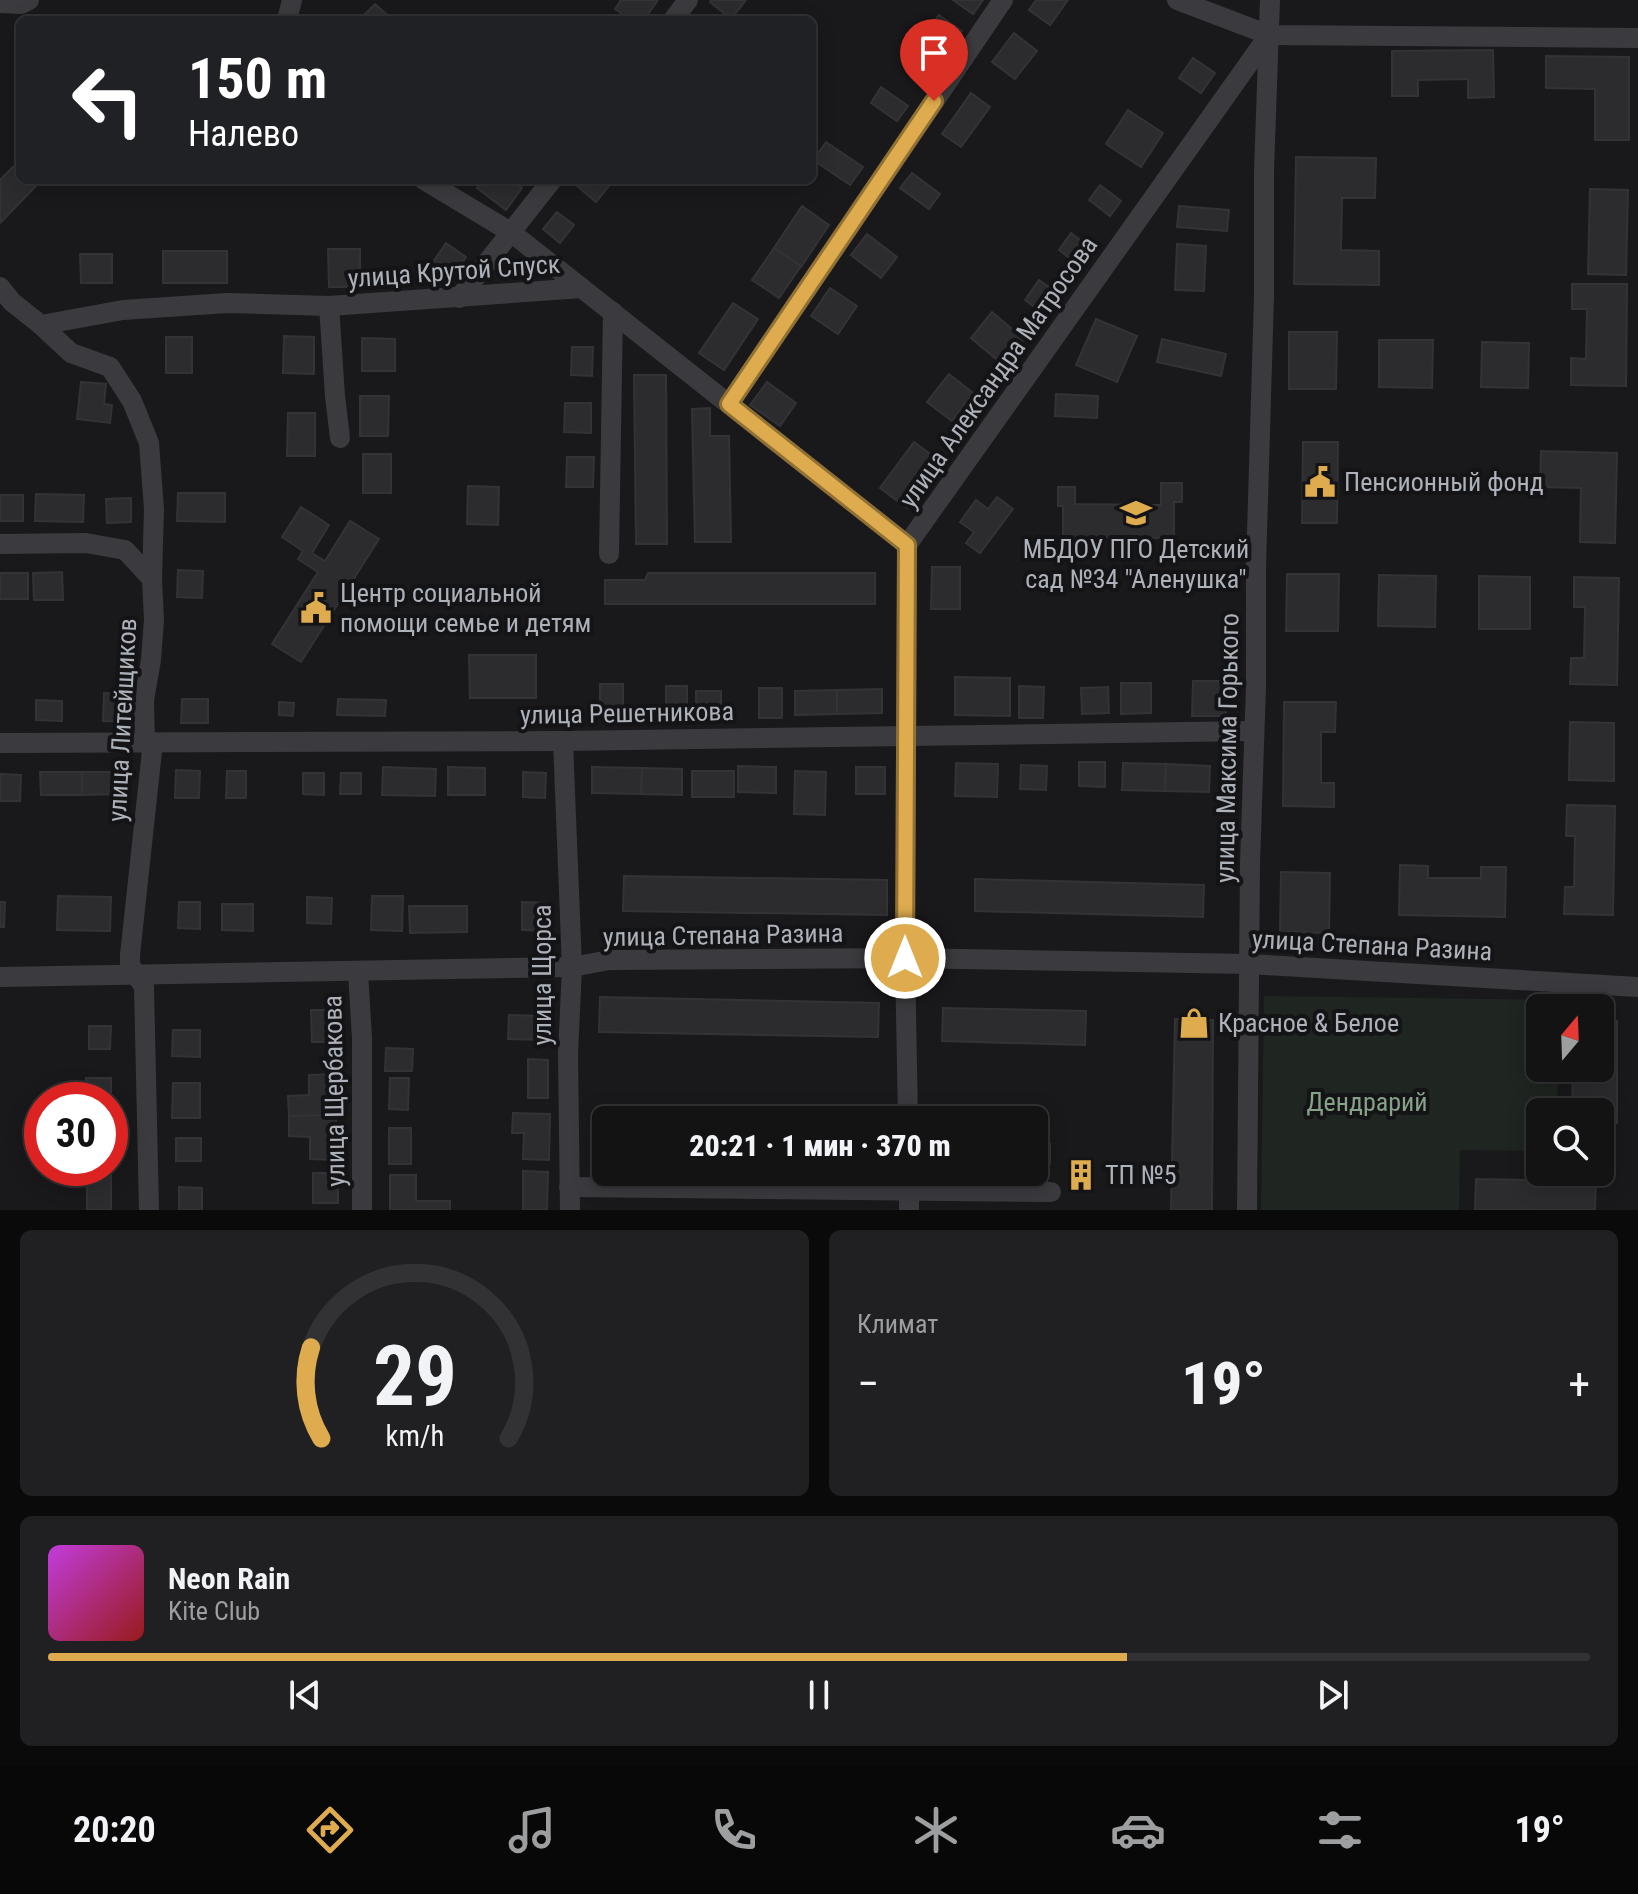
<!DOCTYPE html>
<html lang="ru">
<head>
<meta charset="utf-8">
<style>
  :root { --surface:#131314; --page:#202022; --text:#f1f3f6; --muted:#9d9ea0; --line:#323234; --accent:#deac4e }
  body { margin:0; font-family:"Roboto Condensed",sans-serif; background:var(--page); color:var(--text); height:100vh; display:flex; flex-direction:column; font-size:30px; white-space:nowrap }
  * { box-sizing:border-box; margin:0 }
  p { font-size:26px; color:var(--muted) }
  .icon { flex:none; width:44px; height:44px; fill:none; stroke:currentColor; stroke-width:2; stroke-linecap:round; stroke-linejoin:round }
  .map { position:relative; height:1210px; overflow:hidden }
  .details { display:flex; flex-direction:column; gap:20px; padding:20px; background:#0a0a0b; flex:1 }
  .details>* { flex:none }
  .hud { position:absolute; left:16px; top:16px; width:800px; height:168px; border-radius:12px; box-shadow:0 4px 20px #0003,0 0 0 2px var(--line); background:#202124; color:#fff; overflow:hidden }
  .needle { width:52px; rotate:19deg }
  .controls { position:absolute; left:1526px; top:994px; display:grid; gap:16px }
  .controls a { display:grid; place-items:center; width:88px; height:88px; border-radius:12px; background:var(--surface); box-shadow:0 4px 20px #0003,0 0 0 2px var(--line); font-size:40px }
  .speed { position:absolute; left:24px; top:1082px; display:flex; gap:16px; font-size:40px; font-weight:700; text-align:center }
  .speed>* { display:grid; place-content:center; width:104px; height:104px; border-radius:50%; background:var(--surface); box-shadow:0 4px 20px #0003,0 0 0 2px var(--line); line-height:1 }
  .speed .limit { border:12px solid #d22; background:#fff; color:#111 }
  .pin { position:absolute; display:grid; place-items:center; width:68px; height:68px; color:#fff; margin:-82px -34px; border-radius:50% 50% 50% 0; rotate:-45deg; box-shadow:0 0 8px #0007 }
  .pin .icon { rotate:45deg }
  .me { position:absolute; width:88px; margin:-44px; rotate:0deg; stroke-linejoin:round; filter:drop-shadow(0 0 6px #0008) }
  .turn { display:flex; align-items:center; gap:28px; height:168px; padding:0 40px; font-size:36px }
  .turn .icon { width:104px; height:104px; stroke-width:2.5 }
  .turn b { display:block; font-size:56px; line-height:68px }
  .big { font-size:60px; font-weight:800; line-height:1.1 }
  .details .widget { flex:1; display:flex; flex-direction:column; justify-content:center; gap:12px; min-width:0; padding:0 28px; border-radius:12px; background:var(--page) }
  .details .dial { align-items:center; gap:0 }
  .dial svg { height:208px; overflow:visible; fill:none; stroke:var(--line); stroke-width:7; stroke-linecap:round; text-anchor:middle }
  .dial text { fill:var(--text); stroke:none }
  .song { display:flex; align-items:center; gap:24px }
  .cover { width:96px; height:96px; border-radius:12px; background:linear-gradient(135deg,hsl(290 70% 55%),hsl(0 70% 35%)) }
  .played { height:8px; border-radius:4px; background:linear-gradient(90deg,var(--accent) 70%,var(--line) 70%) }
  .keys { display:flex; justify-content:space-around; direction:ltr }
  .heat { display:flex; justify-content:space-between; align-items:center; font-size:44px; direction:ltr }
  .details .tiles { flex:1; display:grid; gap:20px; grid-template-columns:1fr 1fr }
  .widget:last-child { grid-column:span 2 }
  .trip { position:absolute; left:592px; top:1106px; width:456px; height:80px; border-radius:12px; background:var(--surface); box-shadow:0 4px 20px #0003,0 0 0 2px var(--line); font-weight:800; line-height:80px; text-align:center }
  .tab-bar { display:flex; height:128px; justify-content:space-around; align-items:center; background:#080808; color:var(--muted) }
  .tab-bar .icon { width:56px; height:56px }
  .tab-bar .current { color:var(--accent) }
  .tab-bar b { font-size:36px; color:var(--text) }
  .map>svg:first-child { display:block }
  .green { fill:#1f2520 }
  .building { fill:#2c2c2f; stroke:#333337; stroke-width:2 }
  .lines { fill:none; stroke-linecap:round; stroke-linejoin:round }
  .street { stroke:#3b3b3f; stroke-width:20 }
  .route-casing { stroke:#907033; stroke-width:20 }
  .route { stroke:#deac4e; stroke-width:14 }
  .labels { text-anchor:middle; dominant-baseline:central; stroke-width:8; stroke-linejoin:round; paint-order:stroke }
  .street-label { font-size:26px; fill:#adb1b9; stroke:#141416 }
  .poi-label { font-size:26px; fill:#adb1b9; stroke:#141416; text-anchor:start }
  .park-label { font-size:26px; fill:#86a288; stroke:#141416 }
</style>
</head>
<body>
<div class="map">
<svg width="1638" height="1210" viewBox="0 0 1638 1210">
  <rect width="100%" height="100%" fill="#19191b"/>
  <path class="green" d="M1264,996l295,4v8h-19v60h18l-1,44h-17v39l-80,-1 -1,60h-198z"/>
  <g class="building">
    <path d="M621,0h37l-14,20h-13l-16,-11z"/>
    <path d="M711,0h35l-15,19 -21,-17z"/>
    <path d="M953,0h30l-10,14z"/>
    <path d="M1036,0h32l-18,25 -21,-15z"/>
    <path d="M375,4l18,16 -33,-1z"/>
    <path d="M939,15l23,16 -11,17 -24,-16z"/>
    <path d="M1014,33l23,18 -22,28 -23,-17z"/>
    <path d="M1493,50l1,47 -26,1v-19l-50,1v16h-26v-45z"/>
    <path d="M1546,56l83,1v83h-34v-51l-49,-1z"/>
    <path d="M1193,58l22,15 -14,20 -22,-15z"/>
    <path d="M881,87l27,19 -11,15 -26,-18z"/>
    <path d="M971,93l19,14 -29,40 -19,-13z"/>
    <path d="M1128,110l35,23 -22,34 -35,-23z"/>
    <path d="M826,142l37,25 -13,18 -37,-25z"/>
    <path d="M1296,157l80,1 -1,40h-33l-1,52 38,1v34l-85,-1z"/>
    <path d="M19,161l1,19h18l2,2 -40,41v-43z"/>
    <path d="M912,173l28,21 -11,15 -29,-21z"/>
    <path d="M483,180h29l10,8 -16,22 -29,-22z"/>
    <path d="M582,180h20l7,6 -13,16 -19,-16z"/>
    <path d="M1100,185l21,16 -11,15 -21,-16z"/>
    <path d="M1590,189l38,1 -2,85 -38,-1z"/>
    <path d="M802,206l27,19 -28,42 -27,-19z"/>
    <path d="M1179,206l50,4 -2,21 -50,-4z"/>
    <path d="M557,212l17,13 -14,18 -17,-14z"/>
    <path d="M1071,233l17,13 -12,17 -17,-13z"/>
    <path d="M867,234l30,23 -16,21 -30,-23z"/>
    <path d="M446,243l20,14 -18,28 -21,-14z"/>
    <path d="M1177,244l29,2 -2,45 -29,-1z"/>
    <path d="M774,248l27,18 -22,32 -27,-18z"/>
    <path d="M328,249h32v38h-31z"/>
    <rect x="163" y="251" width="64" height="32"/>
    <path d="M80,254h32v29h-31z"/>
    <path d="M1039,280l20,14 -15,20 -19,-14z"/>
    <path d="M1572,284h55l-1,102 -55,-1v-27l15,1 1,-50h-15z"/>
    <path d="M830,288l27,18 -19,28 -27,-18z"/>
    <path d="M733,303l25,16 -34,51 -25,-17z"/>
    <path d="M992,312l32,27 -22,25 -31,-26z"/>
    <path d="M1096,319l41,17 -20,46 -41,-17z"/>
    <path d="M1289,332h48l-1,57h-47z"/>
    <path d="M284,336l30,1v37l-31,-1z"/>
    <rect x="166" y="337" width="26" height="36"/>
    <path d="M362,338l33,1v32h-33z"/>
    <path d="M1162,339l64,15 -5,22 -64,-14z"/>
    <path d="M1379,340h54l-1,48 -53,-1z"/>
    <path d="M1482,342l47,1 -1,45 -47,-1z"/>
    <path d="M572,347h21l-1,29 -21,-1z"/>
    <path d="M949,374l24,19 -21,28 -25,-19z"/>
    <path d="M634,375h32l1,169h-31z"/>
    <path d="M81,382l25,2 -2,20 8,1 -2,18 -33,-4z"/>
    <path d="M767,382l29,21 -16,23 -30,-21z"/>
    <path d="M1056,394l42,2 -1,22 -42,-2z"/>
    <path d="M360,396h29l-1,40h-28z"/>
    <path d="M565,403h26v30l-27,-1z"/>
    <path d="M710,408v28h19l2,106h-36l-3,-133z"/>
    <path d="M288,413h27v43h-28z"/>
    <path d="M914,442l27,20 -34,46 -27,-20z"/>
    <path d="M1303,442h35l-1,81h-35z"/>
    <path d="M1541,451l76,2 -2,90 -35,-1 1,-54 -41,-1z"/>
    <rect x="363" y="454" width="28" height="39"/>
    <path d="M567,457h27l-1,30h-27z"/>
    <path d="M1161,483h21v19h-8v36l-111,-1v-31h-5v-19h17v17l86,1z"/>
    <path d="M468,486l31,1 -1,38 -31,-1z"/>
    <path d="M178,493h47v29l-48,-1z"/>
    <path d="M36,494l48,1 -1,27 -48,-1z"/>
    <rect x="0" y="495" width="23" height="26"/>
    <path d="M997,497l16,12 -33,44 -14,-10 8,-11 -14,-10 16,-22 12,9z"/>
    <path d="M131,498v24l-24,1 -1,-24z"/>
    <path d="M301,507l28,18 -17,28 13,8 25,-40 29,18 -78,123 -29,-18 46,-72 -20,-13 5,-8 -21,-14z"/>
    <path d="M932,567h28v42h-29z"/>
    <path d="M178,570l25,1 -1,27 -25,-1z"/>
    <path d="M62,572l1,28h-29l-1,-27z"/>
    <rect x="0" y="573" width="28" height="26"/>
    <path d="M648,573h227v31h-270v-24h40z"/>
    <path d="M1287,574h52l-1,57h-52z"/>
    <path d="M1379,575l57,1 -1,51 -57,-1z"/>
    <path d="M1479,576l51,1v52h-51z"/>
    <path d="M1574,577l45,1 -2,107 -47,-1 1,-26h13l1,-51h-11z"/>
    <path d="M469,655h67v43h-66z"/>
    <path d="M955,677l55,1v38l-55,-1z"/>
    <path d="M1193,681h33v35h-34z"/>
    <path d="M1121,683h30v30l-30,1z"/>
    <rect x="600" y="684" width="23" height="29"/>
    <rect x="666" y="686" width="21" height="31"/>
    <path d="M1019,686l25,1 -1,31h-24z"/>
    <path d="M1108,687l1,26 -27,1 -1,-26z"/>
    <rect x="759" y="688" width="23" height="30"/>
    <path d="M882,689v24l-45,1v-24z"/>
    <path d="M837,690v24l-42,1v-24z"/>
    <rect x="696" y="691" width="25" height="28"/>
    <path d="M104,693l23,1v28l-24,-1z"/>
    <path d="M182,699h26v24h-27z"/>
    <path d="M338,699l48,1 -1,16 -48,-1z"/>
    <path d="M36,700l26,1v20l-26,-1z"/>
    <path d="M279,702l15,1 -1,13 -14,-1z"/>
    <path d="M1284,702h52l-1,30h-14v51h13v24l-51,-1z"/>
    <path d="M1570,722l44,1v58l-45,-1z"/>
    <path d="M1079,762h26v25l-26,-1z"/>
    <path d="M956,763l42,1 -1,33 -42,-1z"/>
    <path d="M1123,763l43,1 -1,27 -43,-1z"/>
    <path d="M1166,764l44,2 -1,26 -44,-1z"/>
    <path d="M1021,765l26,1 -1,24 -26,-1z"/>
    <path d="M738,766l38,1v26l-38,-1z"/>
    <path d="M383,767l53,2 -1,27 -53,-1z"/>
    <path d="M448,767l37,1v27h-37z"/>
    <path d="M592,767l50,1 -1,26 -49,-1z"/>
    <rect x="856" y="767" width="29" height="27"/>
    <path d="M642,768l40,1v26l-41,-1z"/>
    <path d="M176,770l24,1 -1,27h-24z"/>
    <path d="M227,771h19v27h-20z"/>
    <rect x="692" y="771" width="42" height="26"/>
    <path d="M795,771l31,1 -1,43 -31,-1z"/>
    <path d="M40,772h42v23h-41z"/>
    <path d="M82,772h42l1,22 -43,1z"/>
    <path d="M523,772l23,1 -1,25 -22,-1z"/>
    <path d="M303,773h21v22l-21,-1z"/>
    <path d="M341,773h20v21h-21z"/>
    <path d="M0,774l21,1 -1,26h-20z"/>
    <path d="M1567,805l48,1 -2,109 -49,-1 1,-27h9l1,-51h-9z"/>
    <path d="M1400,865l28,1v12h53v-11h25l-1,50 -106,-2z"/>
    <path d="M1281,872l49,1 -1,60 -49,-1z"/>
    <path d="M624,876l263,4v35l-264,-4z"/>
    <path d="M975,879l229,6 -1,32 -228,-6z"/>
    <path d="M58,896l53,1 -1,34 -53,-1z"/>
    <path d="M372,896h31l-1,35 -31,-1z"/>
    <path d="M307,897l25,1 -1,26 -24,-1z"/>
    <path d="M0,902h5l-1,25h-4z"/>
    <path d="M179,902h21v27l-22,-1z"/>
    <path d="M522,902l25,1 -1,28 -24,-1z"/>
    <path d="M222,904h31v27l-31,-1z"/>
    <path d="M409,906h58v26l-57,1z"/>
    <path d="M600,997l279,6 -1,34 -279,-5z"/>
    <path d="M943,1008l143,3 -1,34 -143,-4z"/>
    <path d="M311,1010h25l1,32h-25z"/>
    <path d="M509,1015l33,1v24l-34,-1z"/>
    <path d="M1175,1019l38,1 -1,190h-41z"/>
    <path d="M1600,1021h17v102h-17v-11h-28l1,-44h27z"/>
    <path d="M89,1026h22l-1,23h-21z"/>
    <path d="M173,1030h27v27l-28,-1z"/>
    <path d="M386,1048l27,1 -1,22h-27z"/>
    <path d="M528,1059l20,1v38h-20z"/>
    <path d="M335,1074l1,41 -47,1 -1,-20 21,-1v-20z"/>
    <path d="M86,1078h25v23l-25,-1z"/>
    <path d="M390,1078h19l-1,32 -19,-1z"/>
    <path d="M173,1083h27v35h-28z"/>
    <path d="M513,1113l37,1 -1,46 -26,-1 1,-26h-12z"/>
    <path d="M336,1115v45l-26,-1v-22l-21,-1v-20z"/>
    <rect x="389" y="1128" width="22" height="36"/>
    <rect x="176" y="1138" width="25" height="23"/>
    <path d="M606,1143v25h-9v-24z"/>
    <rect x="1034" y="1144" width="16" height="20"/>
    <path d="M1090,1167v16l-18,1v-16z"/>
    <path d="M523,1171l25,1 -1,38h-24z"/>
    <path d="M1533,1171l63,2 -1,37h-120l1,-31 57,1z"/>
    <rect x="87" y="1173" width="24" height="37"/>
    <rect x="313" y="1173" width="25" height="30"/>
    <path d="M390,1175h26v26h34v9h-60z"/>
    <path d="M179,1187l23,1v22h-23z"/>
  </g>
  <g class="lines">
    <g class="street">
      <path d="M1177,0l92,35 369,3"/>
      <path d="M0,3l21,1 8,-4"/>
      <path d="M287,20l5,-20"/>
      <path d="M673,20l15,-20"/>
      <path d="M424,180l88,53 395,312"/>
      <path d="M0,287l12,15 29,23 82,-15 104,-7 102,3 253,-18"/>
      <path d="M459,298l93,-118"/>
      <path d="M329,306l6,90 5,42"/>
      <path d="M41,325l30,28 39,14 22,34 17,42 5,66 -2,70 2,41 -3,40 -7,40 1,41 7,10 -22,204v10l14,22 5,223"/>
      <path d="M729,404l274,-404"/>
      <path d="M0,544l86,-1 39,7 27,29"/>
      <path d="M609,554l4,-242"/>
      <path d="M563,741l9,226 -4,87 2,156"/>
      <path d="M0,743l563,-2 691,-10"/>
      <path d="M358,972l4,66v172"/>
      <path d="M0,977l572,-10 37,-7 296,-2 344,6 389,23"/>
      <path d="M908,1120l-3,-162 2,-413 362,-510"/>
      <path d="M909,1172v38"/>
      <path d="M569,1187l482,5"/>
      <path d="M1247,1210l3,-347 6,-177v-119l8,-271v-125l6,-171"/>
    </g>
  </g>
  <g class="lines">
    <defs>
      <path id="route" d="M905,958l2,-413 -178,-141 205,-303"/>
    </defs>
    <use href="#route" class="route-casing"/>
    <use href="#route" class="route"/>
  </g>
  <defs>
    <symbol id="civic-bare" viewBox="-9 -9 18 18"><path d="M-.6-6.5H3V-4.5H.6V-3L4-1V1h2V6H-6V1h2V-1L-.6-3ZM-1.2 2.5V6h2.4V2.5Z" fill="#deac4e" stroke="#141416" stroke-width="2.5" paint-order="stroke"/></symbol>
    <symbol id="school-bare" viewBox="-9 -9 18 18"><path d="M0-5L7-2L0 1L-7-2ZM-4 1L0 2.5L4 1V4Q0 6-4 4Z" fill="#deac4e" stroke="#141416" stroke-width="2.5" paint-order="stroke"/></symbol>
    <symbol id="shop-bare" viewBox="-9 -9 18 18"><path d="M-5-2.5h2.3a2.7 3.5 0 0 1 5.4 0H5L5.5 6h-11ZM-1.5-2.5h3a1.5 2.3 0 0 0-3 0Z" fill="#deac4e" stroke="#141416" stroke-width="2.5" paint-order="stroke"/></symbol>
    <symbol id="building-bare" viewBox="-9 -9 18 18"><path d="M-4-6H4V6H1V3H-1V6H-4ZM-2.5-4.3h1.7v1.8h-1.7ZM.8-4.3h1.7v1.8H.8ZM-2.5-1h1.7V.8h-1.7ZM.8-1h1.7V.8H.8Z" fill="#deac4e" stroke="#141416" stroke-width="2.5" paint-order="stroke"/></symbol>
  </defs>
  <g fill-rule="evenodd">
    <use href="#civic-bare" x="1298" y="460" width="44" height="44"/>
    <use href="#school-bare" x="1114" y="491" width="44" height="44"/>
    <use href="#civic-bare" x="294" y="586" width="44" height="44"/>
    <use href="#shop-bare" x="1172" y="1001" width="44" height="44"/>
    <use href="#building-bare" x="1059" y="1153" width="44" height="44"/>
  </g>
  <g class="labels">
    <g class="street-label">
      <text transform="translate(454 271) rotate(-4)">улица Крутой Спуск</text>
      <text transform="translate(998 372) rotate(-55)">улица Александра Матросова</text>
      <text transform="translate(627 713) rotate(-1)">улица Решетникова</text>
      <text transform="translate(122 720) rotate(-87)">улица Литейщиков</text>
      <text transform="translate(1227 748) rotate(-89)">улица Максима Горького</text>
      <text transform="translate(723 935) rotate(-1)">улица Степана Разина</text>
      <text transform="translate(1372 945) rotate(3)">улица Степана Разина</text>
      <text transform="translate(542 975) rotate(-90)">улица Щорса</text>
      <text transform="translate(334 1091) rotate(-91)">улица Щербакова</text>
    </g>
    <g class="poi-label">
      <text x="1344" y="482">Пенсионный фонд</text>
      <text x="1136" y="549" text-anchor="middle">МБДОУ ПГО Детский<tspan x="1136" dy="30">сад №34 "Аленушка"</tspan></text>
      <text x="340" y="593">Центр социальной<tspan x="340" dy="30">помощи семье и детям</tspan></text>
      <text x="1218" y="1023">Красное &amp; Белое</text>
      <text x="1105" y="1175">ТП №5</text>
    </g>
    <g class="park-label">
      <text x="1367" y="1102">Дендрарий</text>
    </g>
  </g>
</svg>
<div class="controls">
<a><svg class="needle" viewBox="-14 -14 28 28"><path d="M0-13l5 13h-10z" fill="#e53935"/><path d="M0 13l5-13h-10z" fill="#9d9ea0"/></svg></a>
<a><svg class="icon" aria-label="search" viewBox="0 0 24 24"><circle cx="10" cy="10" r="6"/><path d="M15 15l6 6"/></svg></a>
</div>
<div class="speed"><div class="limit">30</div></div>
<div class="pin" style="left:934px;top:101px;background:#d93025"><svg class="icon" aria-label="arrive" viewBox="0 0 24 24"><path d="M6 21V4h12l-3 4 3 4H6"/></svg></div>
<svg class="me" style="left:905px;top:958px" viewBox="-20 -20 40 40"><circle r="17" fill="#deac4e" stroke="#fff" stroke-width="3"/><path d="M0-11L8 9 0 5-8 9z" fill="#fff"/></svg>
<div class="trip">20:21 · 1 мин · 370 m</div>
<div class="hud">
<div class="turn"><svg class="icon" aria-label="left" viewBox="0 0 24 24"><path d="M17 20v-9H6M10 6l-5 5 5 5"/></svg><div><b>150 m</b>Налево</div></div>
</div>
</div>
<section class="details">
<div class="tiles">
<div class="widget dial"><svg viewBox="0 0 100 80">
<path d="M14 69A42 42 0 1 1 86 69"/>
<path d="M14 69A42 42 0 0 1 10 34" stroke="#deac4e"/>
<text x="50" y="56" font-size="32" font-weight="700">29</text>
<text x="50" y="72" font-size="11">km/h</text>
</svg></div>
<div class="widget"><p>Климат</p>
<div class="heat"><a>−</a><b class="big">19°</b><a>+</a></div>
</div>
<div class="widget">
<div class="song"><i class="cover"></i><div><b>Neon Rain</b><p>Kite Club</p></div></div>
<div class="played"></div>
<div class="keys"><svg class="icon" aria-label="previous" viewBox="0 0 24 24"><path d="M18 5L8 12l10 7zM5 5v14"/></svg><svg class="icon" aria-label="pause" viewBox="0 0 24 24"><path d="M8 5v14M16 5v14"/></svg><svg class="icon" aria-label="next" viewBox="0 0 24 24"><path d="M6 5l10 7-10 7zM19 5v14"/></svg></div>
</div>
</div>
</section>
<nav class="tab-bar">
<b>20:20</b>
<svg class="icon current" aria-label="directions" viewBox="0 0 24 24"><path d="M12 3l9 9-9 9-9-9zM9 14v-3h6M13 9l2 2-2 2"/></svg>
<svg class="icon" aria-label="music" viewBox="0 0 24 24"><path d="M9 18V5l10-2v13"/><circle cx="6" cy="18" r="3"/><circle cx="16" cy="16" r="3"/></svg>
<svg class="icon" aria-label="phone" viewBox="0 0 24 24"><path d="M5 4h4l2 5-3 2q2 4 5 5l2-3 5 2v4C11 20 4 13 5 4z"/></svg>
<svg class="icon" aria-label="climate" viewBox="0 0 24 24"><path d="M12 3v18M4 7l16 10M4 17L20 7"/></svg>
<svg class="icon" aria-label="car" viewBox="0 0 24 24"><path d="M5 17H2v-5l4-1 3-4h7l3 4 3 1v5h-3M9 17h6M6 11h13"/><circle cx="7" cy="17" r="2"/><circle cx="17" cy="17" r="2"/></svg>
<svg class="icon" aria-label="filters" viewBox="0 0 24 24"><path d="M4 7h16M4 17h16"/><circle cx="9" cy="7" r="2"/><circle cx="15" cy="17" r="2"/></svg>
<b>19°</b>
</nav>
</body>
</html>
